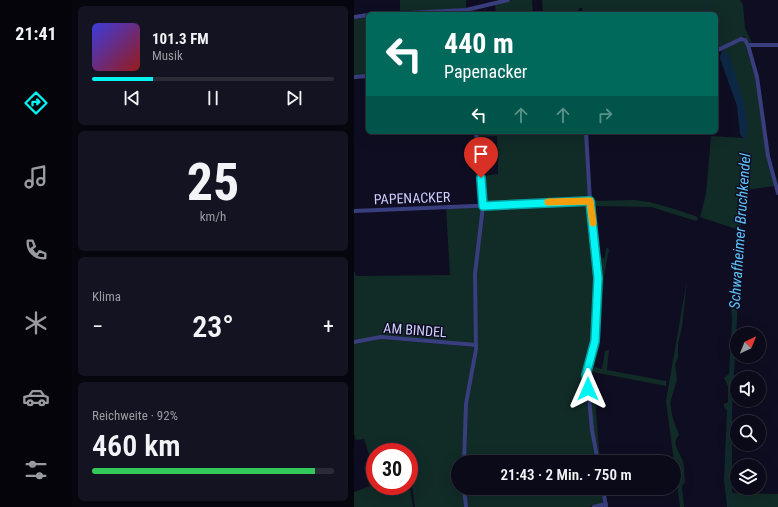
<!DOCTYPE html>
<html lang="de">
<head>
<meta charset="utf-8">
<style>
  :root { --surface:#0b0a19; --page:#141322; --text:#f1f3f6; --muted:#9a9aa2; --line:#2b2b38; --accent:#04f4f4 }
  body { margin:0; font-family:"Roboto Condensed",sans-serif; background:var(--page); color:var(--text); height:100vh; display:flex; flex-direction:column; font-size:15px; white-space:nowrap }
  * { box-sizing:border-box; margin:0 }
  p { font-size:13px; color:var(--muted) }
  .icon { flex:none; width:22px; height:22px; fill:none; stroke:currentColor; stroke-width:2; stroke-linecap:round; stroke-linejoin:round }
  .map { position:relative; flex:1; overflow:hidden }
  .details { display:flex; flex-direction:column; gap:6px; padding:6px; background:#06060e; width:282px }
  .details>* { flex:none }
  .top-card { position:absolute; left:12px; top:12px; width:352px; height:122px; border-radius:6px; box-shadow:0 4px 16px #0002,0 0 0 1px var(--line); background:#00695c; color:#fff; overflow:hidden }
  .needle { width:26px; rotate:43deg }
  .tools { position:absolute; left:376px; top:327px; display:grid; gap:8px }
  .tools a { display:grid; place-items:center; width:36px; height:36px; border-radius:50%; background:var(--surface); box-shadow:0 4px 16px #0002,0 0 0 1px var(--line); font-size:20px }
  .speed { position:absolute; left:12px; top:443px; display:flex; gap:8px; font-size:20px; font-weight:700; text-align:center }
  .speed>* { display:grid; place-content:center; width:52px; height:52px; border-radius:50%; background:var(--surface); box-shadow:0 4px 16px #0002,0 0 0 1px var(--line); line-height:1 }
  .speed .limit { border:6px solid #d22; background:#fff; color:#111 }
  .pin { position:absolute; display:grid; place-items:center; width:34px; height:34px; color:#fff; margin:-41px -17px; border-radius:50% 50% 50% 0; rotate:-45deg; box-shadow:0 0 4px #0007 }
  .pin .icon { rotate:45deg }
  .me { position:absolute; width:44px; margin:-22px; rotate:0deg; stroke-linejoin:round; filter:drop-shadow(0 0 3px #0008) }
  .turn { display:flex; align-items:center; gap:14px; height:84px; padding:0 12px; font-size:18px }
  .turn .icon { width:52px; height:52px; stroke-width:2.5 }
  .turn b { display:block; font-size:28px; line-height:34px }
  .lanes { display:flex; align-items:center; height:38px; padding:0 12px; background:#0003; justify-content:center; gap:20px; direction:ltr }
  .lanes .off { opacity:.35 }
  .big { font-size:30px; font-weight:600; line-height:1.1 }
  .details .card { flex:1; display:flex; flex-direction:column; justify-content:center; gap:6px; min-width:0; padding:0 14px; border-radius:6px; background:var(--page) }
  .details .dial { align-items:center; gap:0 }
  .dial b { font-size:52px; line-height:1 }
  .song { display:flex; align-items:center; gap:12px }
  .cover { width:48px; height:48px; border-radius:6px; background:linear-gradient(135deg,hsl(240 70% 55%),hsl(0 70% 35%)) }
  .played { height:4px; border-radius:2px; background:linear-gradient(90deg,var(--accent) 25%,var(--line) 25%) }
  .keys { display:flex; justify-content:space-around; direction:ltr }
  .heat { display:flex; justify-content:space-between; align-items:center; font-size:22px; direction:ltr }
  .charge { height:6px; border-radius:3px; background:linear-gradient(90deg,#34c759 92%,var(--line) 0) }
  .trip { position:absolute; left:97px; top:455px; width:230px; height:40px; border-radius:20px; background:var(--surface); box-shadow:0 4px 16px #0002,0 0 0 1px var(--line); font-weight:600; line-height:40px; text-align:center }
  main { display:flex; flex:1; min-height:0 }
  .tabs { display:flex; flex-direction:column; width:72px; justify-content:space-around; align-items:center; background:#04040a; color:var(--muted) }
  .tabs .icon { width:28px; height:28px }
  .tabs .current { color:var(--accent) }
  .tabs b { font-size:18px; color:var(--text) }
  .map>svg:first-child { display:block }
  .green { fill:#112b27 }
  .water { fill:#0d2845 }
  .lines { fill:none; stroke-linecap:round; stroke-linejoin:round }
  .stream { stroke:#0d2845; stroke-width:1 }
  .minor { stroke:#393e7f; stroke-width:4 }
  .route-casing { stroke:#039f9f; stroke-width:10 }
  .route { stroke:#04f4f4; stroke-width:7 }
  .slow { stroke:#f59e0b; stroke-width:7 }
  .labels { text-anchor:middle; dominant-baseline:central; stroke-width:3; stroke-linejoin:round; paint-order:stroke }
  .street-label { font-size:14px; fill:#cfcefe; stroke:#0f0d21 }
  .water-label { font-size:15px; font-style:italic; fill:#5ec3fc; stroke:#0f0d21 }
</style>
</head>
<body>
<main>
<nav class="tabs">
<b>21:41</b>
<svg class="icon current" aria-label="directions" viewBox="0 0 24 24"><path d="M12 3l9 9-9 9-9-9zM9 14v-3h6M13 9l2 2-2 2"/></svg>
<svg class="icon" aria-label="music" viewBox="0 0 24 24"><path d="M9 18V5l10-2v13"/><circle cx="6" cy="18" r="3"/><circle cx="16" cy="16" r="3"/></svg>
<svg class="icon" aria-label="phone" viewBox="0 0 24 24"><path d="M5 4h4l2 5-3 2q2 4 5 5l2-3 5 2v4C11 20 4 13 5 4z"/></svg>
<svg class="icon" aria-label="climate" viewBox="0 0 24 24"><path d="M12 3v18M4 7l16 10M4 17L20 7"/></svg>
<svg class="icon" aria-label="car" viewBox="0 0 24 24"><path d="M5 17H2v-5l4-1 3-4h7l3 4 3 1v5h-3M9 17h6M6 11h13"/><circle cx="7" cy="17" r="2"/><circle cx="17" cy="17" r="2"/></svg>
<svg class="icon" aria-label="filters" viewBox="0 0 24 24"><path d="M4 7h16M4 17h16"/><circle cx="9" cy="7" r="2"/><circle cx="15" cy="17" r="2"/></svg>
</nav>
<section class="details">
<div class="card">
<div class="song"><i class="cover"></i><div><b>101.3 FM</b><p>Musik</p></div></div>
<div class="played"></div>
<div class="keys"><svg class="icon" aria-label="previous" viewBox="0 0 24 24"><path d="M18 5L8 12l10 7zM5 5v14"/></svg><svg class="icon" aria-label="pause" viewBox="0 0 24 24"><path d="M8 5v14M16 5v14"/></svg><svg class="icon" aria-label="next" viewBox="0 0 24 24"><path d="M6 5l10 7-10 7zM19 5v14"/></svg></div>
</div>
<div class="card dial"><b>25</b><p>km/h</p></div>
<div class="card"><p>Klima</p>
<div class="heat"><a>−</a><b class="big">23°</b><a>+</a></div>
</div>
<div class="card"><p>Reichweite · 92%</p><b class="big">460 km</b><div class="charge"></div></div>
</section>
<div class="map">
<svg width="424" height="507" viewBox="0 0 424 507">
  <rect width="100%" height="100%" fill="#0f0d21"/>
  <g class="green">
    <path d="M46,0h66v9l-66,2z"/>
    <path d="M158,0h20l1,14h-37l-1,-10z"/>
    <path d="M188,0h198l3,5 2,23 7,15 -3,-1 -5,-6 -28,14v-36h-133l-1,-6h-3l-1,6h-35z"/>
    <path d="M14,16v59l-14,1v-59z"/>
    <path d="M387,40l5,4 8,24 21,118 -30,4 -7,53 -1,76 -5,92v82l46,1v13h-51l-3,-27 3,-70 -3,-3v-3l4,-2v-16l-4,-8 5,-4 3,-54 -1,-16 2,-4 3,-71 -36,-12 6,-23 5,-58 32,2 1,-12 -8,-42 -15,-34z"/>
    <path d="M124,132h107l5,71 8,59 -1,-18 5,15 3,-2 1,-9h2l1,2 -5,26 -4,68 -6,23 8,2 3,-18 4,-1 -2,20 59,11v5l-73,-14 7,90h-135l2,-57 10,-61 -97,-8 -26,5v-69h1l1,4 94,-1 -4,-66 39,-5 -3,-28 16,-2 -1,-38 -19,1z"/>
    <path d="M119,142h3l5,61 -3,1z"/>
    <path d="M279,200c21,1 43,10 63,16l2,3 -2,2 -45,-14 -58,-1 -1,-4 3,-1z"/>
    <path d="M333,280l-5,47 -4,17v14l-3,6 2,16 -7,23 3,16 6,16c-8,8 0,16 3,24 3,6 2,16 3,23l-3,4 2,21h-4l-14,-106z"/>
    <path d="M27,339l93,8 -9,61 -3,54h-4v26h5l1,19h-49l-4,-30 -2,-2v-23h-34v34h34v-4l4,25h-59v-15l16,-6 -6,-19 8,-3 -8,-25 -8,1 -2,-6v-90z"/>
    <path d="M112,488h136l1,14 -1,2 -14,3h-121z"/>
  </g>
  <path class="water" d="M371,50c6,5 6,13 9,20 5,15 18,52 12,67h-4l-2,-3 -3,-28 -17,-48 1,-5z"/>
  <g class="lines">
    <g class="stream">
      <path d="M349,0l6,14"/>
      <path d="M362,31l6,14"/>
      <path d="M377,507l-4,-33 9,-174 2,-60 7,-45 -1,-44 2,-15"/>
    </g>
    <g class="minor">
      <path d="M34,14l78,-4 42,-10"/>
      <path d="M0,17l14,-2"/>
      <path d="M394,45h30"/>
      <path d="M362,51l25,-12 4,1 3,5 9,32 11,79 10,37"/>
      <path d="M0,77l14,-1"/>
      <path d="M232,132l4,69 8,77 -3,63 -8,34 5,55 6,32"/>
      <path d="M0,211l236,-10"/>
      <path d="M0,342l27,-5 95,8"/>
      <path d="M110,462l2,-58 10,-55 -1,-75 8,-68 -7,-74"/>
      <path d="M110,488l2,19"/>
      <path d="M249,488l3,19"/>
      <path d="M240,507l12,-3"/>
    </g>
  </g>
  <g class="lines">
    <defs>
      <path id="route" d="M127,178l2,28 107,-5 8,77 -3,63 -9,34 2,14"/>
    </defs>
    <use href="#route" class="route-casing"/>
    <use href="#route" class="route"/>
    <path class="slow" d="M194,202l42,-1 3,22"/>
  </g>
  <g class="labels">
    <g class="street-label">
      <text transform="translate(58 198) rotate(-2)">PAPENACKER</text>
      <text transform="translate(61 330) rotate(4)">AM BINDEL</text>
    </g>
    <g class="water-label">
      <text transform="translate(386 231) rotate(-86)">Schwafheimer Bruchkendel</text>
    </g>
  </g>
</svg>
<div class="tools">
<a><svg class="needle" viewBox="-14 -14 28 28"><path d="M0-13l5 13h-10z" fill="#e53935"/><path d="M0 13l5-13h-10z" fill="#9a9aa2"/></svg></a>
<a><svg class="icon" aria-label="sound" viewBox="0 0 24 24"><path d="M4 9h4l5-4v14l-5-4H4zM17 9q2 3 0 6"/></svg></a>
<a><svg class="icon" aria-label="search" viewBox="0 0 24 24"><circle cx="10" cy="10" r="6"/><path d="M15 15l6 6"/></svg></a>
<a><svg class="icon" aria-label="layers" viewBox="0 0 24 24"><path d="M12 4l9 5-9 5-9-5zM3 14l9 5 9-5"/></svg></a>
</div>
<div class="speed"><div class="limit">30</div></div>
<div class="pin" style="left:127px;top:178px;background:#d93025"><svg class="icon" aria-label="arrive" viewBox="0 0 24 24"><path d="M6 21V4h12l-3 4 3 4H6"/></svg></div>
<svg class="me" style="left:234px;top:389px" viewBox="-20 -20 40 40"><path d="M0-17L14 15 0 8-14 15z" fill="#04f4f4" stroke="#fff" stroke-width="4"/></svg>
<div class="trip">21:43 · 2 Min. · 750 m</div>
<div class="top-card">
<div class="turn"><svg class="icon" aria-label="left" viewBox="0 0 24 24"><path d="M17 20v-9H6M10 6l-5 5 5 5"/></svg><div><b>440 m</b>Papenacker</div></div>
<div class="lanes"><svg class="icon" aria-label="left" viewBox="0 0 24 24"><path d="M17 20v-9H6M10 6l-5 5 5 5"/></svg><svg class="icon off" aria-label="ahead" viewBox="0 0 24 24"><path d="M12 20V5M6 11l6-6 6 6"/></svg><svg class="icon off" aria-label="ahead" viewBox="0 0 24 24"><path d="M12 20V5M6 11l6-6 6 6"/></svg><svg class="icon off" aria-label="right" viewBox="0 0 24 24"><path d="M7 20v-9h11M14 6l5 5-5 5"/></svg></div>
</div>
</div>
</main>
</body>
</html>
